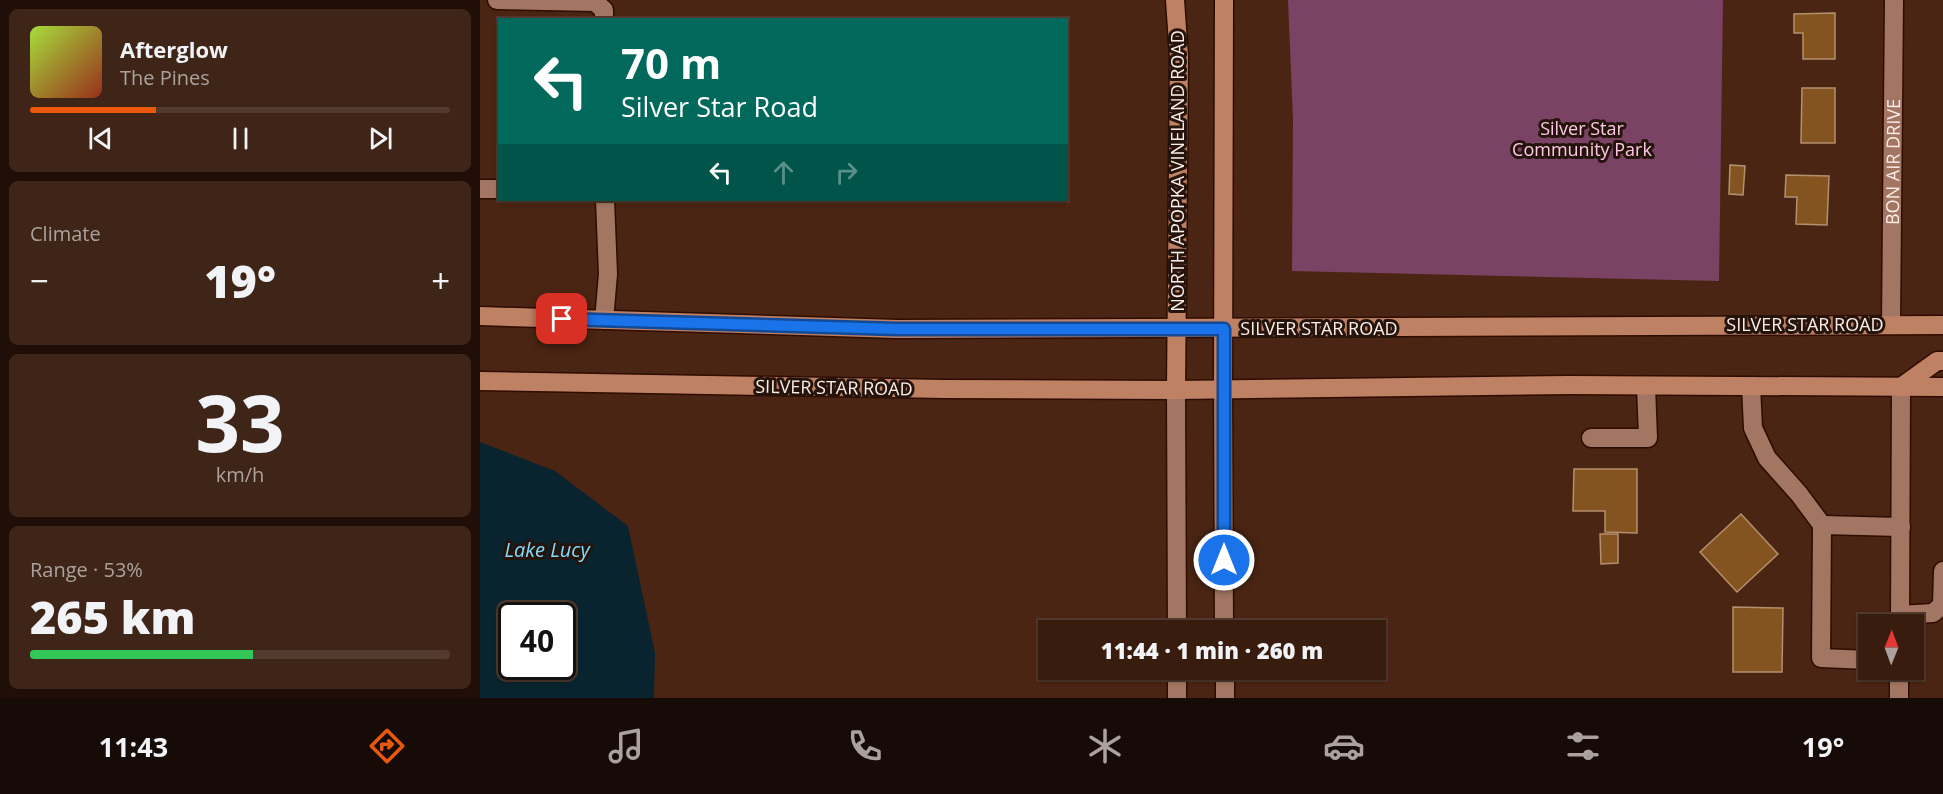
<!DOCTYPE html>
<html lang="en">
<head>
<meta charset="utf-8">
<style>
  :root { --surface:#381c0e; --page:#3f2517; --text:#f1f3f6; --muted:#aba19e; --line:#523a2e; --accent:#ea580c }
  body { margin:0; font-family:"Open Sans",sans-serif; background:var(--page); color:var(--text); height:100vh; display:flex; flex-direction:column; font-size:22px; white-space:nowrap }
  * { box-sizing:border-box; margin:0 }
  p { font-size:20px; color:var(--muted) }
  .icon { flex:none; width:33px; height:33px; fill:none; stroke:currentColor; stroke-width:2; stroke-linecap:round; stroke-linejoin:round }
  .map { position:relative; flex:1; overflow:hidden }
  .side { display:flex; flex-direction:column; gap:9px; padding:9px; background:#1f0f08; width:480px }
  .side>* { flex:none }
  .banner { position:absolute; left:18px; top:18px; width:570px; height:183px; border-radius:0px; box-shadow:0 2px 4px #0004,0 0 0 2px var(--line); background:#00695c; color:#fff; overflow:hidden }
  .needle { width:39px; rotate:1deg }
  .controls { position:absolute; left:1378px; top:614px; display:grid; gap:12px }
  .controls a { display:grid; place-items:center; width:66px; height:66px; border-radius:0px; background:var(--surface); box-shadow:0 2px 4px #0004,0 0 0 2px var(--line); font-size:30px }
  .speed { position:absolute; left:18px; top:602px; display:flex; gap:12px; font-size:30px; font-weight:700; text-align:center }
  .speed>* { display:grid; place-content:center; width:78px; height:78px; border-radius:50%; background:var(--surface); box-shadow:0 2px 4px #0004,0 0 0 2px var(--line); line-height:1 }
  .speed .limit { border:3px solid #111; border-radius:9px; background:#fff; color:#111 }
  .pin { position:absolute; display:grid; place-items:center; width:51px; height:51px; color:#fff; margin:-26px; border-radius:12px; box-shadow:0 3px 9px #0006 }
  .me { position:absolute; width:66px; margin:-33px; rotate:0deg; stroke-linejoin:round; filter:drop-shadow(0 0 4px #0008) }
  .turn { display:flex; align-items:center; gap:21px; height:126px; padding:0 24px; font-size:27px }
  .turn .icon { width:78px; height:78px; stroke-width:2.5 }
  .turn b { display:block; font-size:42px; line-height:51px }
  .lanes { display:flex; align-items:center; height:57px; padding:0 24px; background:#0003; justify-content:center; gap:30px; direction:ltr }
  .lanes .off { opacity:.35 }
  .big { font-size:45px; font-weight:800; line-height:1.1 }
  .side .tile { flex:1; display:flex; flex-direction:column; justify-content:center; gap:9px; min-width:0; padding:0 21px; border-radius:9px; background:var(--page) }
  .side .dial { align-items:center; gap:0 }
  .dial b { font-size:78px; line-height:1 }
  .song { display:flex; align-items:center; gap:18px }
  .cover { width:72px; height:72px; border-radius:9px; background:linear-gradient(135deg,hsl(80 70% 55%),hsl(10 70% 35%)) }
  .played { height:6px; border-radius:3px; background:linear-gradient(90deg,var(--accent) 30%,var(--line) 30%) }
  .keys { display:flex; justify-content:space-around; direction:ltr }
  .heat { display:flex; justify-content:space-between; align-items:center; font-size:33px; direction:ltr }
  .charge { height:9px; border-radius:4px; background:linear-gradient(90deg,#34c759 53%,var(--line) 0) }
  .trip { position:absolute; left:558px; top:620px; width:348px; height:60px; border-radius:0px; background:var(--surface); box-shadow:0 2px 4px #0004,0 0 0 2px var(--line); font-weight:800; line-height:60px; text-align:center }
  .menu { display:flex; height:96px; justify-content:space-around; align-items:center; background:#160b06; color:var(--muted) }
  .menu .icon { width:42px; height:42px }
  .menu .selected { color:var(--accent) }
  .menu b { font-size:27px; color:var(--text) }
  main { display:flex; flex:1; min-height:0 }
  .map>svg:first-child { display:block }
  .green { fill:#7a4263 }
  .water { fill:#09242e; fill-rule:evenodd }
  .building { fill:#83541f; stroke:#b4906e; stroke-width:1.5 }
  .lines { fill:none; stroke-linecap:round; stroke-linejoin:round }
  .minor-casing { stroke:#2f0c00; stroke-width:21 }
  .major-casing { stroke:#2f0c00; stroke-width:21 }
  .minor { stroke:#a27662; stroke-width:18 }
  .major { stroke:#bf8164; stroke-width:18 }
  .route-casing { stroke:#114b97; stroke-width:15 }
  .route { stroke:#1a73e8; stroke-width:10 }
  .labels { text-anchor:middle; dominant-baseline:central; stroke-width:6; stroke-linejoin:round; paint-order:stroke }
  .park-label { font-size:18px; fill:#ffc7e5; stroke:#25140c }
  .street-label { font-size:18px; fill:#fcede6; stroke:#25140c }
  .water-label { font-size:20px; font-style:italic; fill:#84dcfe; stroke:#25140c }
</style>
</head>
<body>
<main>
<section class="side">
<div class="tile">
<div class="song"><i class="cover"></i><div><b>Afterglow</b><p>The Pines</p></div></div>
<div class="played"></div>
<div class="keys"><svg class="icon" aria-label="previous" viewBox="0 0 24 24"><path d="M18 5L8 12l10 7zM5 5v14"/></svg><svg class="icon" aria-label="pause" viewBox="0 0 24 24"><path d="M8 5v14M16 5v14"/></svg><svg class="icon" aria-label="next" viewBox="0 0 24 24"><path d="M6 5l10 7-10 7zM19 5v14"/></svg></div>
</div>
<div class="tile"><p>Climate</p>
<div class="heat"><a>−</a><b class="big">19°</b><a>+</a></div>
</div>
<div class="tile dial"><b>33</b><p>km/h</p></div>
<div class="tile"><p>Range · 53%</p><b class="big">265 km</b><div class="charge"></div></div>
</section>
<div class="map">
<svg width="1463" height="698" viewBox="0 0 1463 698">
  <rect width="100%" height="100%" fill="#4b2513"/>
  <path class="green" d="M808,0h435l-4,281 -427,-10 1,-151z"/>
  <path class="water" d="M0,442l75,29 73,55 27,127 -1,45h-174zM32,615h50v51h-50z"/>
  <g class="building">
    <path d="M1355,13v46h-32v-26h-9v-19z"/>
    <path d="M1322,88h33v55h-34z"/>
    <path d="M1250,165l15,1 -2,29 -14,-1z"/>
    <path d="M1306,175l43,1 -2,49 -31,-1 1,-27h-12z"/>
    <path d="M1094,469h63v64l-32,-1v-21h-32z"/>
    <path d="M1261,514l37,40 -41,38 -37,-40z"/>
    <path d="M1120,534h18v29l-17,1z"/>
    <path d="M1253,607l50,1 -1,64h-49z"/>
  </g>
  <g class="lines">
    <defs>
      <g id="minor">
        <path d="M17,0l98,2 9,8v10"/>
        <path d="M0,189h20"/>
        <path d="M124,320l4,-46 -3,-74"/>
        <path id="s1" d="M1411,324l3,-324"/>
        <path d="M1271,386l2,42 14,30 32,36 23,31"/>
        <path d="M743,388l1,242"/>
        <path d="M696,390l1,240"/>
        <path d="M1111,438h57l-2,-52"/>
        <path d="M1420,615l33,-2 9,-8 1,-34"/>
        <path d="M1420,624l1,-237"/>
        <path d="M1389,660l-48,-2 1,-133 79,2"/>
        <path d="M697,669v29"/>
        <path d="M745,669v29"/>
        <path d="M1419,698v-29"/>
      </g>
      <g id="major">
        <path d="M695,0l4,57 -3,333"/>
        <path d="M0,316l417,13 1046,-4"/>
        <path d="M0,381l464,8 232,1 392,-5 375,2"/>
        <path d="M1421,387l36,-26h6"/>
        <path d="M743,388l1,-388"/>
      </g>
    </defs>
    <use href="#minor" class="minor-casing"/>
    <use href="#major" class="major-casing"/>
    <use href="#minor" class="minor"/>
    <use href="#major" class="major"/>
  </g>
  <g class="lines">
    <defs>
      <path id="route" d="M82,319l335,10h327v231"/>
    </defs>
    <use href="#route" class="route-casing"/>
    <use href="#route" class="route"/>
  </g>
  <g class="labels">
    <g class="park-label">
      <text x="1102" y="128">Silver Star<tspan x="1102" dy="21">Community Park</tspan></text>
    </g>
    <g class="street-label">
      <text stroke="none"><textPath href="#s1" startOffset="162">BON AIR DRIVE</textPath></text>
      <text transform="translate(697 171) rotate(-90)">NORTH APOPKA VINELAND ROAD</text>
      <text x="1325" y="324">SILVER STAR ROAD</text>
      <text x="839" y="328">SILVER STAR ROAD</text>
      <text transform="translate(354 387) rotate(1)">SILVER STAR ROAD</text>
    </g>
    <g class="water-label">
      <text x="67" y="549">Lake Lucy</text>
    </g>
  </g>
</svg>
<div class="controls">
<a><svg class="needle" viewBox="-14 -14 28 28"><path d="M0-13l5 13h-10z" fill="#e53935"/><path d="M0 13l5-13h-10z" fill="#aba19e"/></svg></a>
</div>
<div class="speed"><div class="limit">40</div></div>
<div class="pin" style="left:82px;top:319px;background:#d93025"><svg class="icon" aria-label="arrive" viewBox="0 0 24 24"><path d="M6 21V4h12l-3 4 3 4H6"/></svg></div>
<svg class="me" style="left:744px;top:560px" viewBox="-20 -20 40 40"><circle r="17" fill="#1a73e8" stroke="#fff" stroke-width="3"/><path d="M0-11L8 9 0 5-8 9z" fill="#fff"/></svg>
<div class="trip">11:44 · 1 min · 260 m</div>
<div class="banner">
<div class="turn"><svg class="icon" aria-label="left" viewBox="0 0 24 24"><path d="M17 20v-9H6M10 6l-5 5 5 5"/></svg><div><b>70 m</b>Silver Star Road</div></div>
<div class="lanes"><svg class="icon" aria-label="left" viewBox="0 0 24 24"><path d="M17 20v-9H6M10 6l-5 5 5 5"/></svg><svg class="icon off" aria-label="ahead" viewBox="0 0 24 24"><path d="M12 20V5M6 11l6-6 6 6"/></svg><svg class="icon off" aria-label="right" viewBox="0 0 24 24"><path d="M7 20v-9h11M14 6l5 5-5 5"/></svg></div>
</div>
</div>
</main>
<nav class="menu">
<b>11:43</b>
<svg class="icon selected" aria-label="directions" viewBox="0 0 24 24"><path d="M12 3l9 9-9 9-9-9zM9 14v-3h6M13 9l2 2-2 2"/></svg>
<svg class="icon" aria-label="music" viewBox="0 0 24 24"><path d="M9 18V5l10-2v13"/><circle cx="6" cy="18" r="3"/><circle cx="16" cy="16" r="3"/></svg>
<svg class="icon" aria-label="phone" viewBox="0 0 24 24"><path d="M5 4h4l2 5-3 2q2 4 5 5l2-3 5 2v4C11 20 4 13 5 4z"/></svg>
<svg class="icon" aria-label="climate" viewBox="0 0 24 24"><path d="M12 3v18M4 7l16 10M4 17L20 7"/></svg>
<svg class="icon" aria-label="car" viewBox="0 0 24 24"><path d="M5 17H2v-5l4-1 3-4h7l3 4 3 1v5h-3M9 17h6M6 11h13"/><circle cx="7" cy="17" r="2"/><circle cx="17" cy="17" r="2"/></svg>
<svg class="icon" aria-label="filters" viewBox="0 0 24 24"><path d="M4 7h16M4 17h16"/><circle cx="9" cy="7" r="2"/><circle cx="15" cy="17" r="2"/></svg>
<b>19°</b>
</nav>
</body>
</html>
